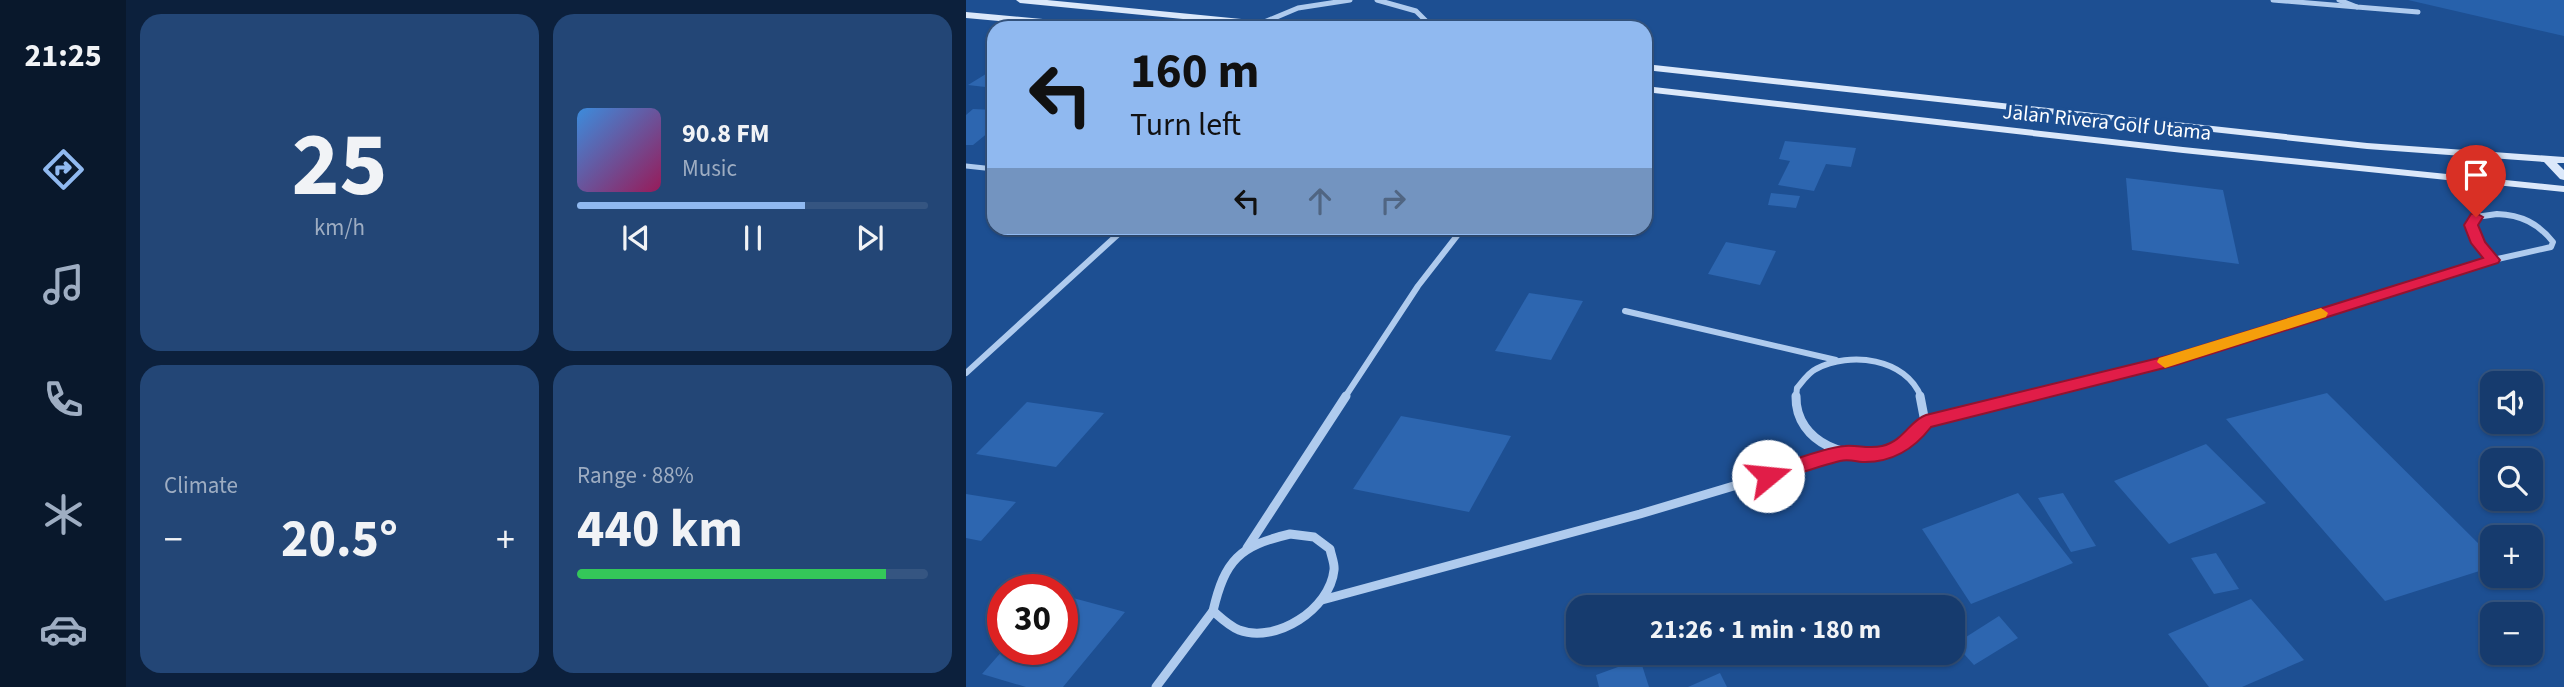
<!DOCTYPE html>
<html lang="en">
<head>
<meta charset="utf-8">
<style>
  :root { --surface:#163b6e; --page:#234676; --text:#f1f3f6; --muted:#9eadc2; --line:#355581; --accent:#90b9f0 }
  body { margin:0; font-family:"Source Sans 3",sans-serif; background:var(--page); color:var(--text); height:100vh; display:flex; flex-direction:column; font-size:26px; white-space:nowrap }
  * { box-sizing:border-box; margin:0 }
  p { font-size:23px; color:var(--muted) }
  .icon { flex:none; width:38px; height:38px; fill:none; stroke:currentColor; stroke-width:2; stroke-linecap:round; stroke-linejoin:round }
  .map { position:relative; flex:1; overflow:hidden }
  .drawer { display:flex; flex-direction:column; gap:14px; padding:14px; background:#0c203c; width:840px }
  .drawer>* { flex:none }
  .top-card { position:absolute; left:21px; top:21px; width:665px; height:214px; border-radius:21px; box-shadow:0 2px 5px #0004,0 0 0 2px var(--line); background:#90b9f0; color:#111; overflow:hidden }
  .controls { position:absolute; left:1514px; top:371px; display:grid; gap:14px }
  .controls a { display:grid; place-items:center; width:63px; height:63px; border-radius:14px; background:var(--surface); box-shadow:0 2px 5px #0004,0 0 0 2px var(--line); font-size:35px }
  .speed { position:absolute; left:21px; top:574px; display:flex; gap:14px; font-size:35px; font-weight:700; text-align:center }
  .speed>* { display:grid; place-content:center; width:91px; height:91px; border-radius:50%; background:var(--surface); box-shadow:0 2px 5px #0004,0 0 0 2px var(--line); line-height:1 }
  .speed .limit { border:10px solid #d22; background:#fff; color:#111 }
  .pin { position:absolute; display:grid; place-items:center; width:60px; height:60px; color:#fff; margin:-72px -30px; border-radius:50% 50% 50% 0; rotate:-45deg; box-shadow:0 0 7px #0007 }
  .pin .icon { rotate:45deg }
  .me { position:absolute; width:77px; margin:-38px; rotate:73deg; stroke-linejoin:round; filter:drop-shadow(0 0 5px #0008) }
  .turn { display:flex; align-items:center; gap:24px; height:147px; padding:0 28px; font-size:32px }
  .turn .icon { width:91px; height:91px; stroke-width:2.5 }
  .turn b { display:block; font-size:49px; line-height:60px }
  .lanes { display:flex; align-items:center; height:66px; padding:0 28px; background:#0003; justify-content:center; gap:35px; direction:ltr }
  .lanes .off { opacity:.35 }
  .big { font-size:52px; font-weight:700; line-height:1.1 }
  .drawer .widget { flex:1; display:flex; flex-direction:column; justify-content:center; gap:10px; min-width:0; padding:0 24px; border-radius:21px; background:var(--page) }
  .drawer .dial { align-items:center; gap:0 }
  .dial b { font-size:91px; line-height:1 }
  .song { display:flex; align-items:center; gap:21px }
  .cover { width:84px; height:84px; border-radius:10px; background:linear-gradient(135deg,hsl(210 70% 55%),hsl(330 70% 35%)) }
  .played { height:7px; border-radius:4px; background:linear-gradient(90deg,var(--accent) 65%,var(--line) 65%) }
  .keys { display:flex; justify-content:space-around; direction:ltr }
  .heat { display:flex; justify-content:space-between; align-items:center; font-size:38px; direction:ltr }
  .charge { height:10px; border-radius:5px; background:linear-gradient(90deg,#34c759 88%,var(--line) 0) }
  .drawer .tiles { flex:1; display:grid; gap:14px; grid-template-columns:repeat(2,1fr) }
  .trip { position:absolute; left:600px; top:595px; width:399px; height:70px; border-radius:21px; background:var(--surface); box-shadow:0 2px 5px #0004,0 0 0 2px var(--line); font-weight:700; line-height:70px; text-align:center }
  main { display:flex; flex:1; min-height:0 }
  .tab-bar { display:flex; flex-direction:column; width:126px; justify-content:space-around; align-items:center; background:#09182c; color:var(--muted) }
  .tab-bar .icon { width:49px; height:49px }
  .tab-bar .current { color:var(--accent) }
  .tab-bar b { font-size:32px; color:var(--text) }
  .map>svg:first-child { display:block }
  .green { fill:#2761ab }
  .building { fill:#2d66b0 }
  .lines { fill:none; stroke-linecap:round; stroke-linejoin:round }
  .street-far2 { stroke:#afcbee; stroke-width:5 }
  .street-far1 { stroke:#afcbee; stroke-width:6 }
  .street { stroke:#afcbee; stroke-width:9 }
  .secondary { fill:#dbe8fa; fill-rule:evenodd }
  .route { fill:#e11d48; stroke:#92132f; stroke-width:2 }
  .slow { fill:#f59e0b }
  .labels { text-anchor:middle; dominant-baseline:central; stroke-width:7; stroke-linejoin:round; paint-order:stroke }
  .far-street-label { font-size:21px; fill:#fff; stroke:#1d4f92 }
</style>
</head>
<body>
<main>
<nav class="tab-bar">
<b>21:25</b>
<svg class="icon current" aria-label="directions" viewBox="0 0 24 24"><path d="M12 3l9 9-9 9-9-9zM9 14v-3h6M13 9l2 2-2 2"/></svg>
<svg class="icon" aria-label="music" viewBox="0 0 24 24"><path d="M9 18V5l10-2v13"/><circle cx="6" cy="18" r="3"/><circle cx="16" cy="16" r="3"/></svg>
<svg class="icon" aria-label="phone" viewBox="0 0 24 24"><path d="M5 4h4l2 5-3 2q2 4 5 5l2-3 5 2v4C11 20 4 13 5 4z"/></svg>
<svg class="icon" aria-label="climate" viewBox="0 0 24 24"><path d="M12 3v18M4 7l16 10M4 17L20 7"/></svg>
<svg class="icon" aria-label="car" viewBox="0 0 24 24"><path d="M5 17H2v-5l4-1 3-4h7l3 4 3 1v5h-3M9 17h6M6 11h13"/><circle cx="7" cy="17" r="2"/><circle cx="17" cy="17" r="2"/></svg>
</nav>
<section class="drawer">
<div class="tiles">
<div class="widget dial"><b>25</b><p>km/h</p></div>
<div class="widget">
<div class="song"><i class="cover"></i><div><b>90.8 FM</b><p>Music</p></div></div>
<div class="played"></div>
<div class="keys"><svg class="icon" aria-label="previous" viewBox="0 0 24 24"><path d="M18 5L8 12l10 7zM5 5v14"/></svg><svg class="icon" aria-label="pause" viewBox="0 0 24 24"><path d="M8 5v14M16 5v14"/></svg><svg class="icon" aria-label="next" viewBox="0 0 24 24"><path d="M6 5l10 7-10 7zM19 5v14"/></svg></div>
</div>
<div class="widget"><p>Climate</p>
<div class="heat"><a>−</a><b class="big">20.5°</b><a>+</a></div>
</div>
<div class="widget"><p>Range · 88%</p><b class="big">440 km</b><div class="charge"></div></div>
</div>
</section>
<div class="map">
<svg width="1598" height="687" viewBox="0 0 1598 687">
  <rect width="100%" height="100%" fill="#1d4f92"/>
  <path class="green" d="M1442,0h156v36z"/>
  <g class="building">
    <path d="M28,69v19l-26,-3z"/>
    <path d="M7,109l21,1v18l-21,17h-7v-30z"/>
    <path d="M819,141l71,7 -5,19 -25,-3 -12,27 -36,-6 12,-24 -11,-2z"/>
    <path d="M1160,178l97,12 16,74 -107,-14z"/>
    <path d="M805,193l29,3 -4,12 -28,-3z"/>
    <path d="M760,242l50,9 -16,34 -52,-11z"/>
    <path d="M563,293l54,8 -32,59 -56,-9z"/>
    <path d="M1361,393l165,164v10l-107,34 -159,-182z"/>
    <path d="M61,402l77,11 -48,54 -80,-13z"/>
    <path d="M435,416l110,20 -42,76 -116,-23z"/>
    <path d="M1240,444l60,59 -97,41 -55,-63z"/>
    <path d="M1052,493l55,70 -102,41 -49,-75z"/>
    <path d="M1097,493l33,53 -25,6 -33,-54z"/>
    <path d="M0,494l50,8 -35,39 -15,-3z"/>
    <path d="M1250,553l23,36 -25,5 -23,-36z"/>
    <path d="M96,595l63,17 -62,75h-37l-44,-13 22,-25h58z"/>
    <path d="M1285,599l53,61 -62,27h-33l-41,-53z"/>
    <path d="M1033,616l19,22 -44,27 -19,-21z"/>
    <path d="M674,659l9,28h-50l-3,-12z"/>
    <path d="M754,673l7,14h-39z"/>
  </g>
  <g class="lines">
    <g class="street-far2">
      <path d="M411,0l39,11 17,17"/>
      <path d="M1307,0l84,7"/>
      <path d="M1373,0l18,7 61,5"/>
      <path d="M284,28l48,-20 52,-8"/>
      <path d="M0,166l28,3"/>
    </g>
    <g class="street-far1">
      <path d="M1531,214c24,1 41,9 56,28l-2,5 -58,13 -15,-17 -7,-18 5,-8z"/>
      <path d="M659,311l211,49"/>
      <path d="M0,373l159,-145"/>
      <path d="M379,397l73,-111 45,-58"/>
      <path d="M830,397l1,-9c5,-6 12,-16 19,-19 34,-18 90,-11 105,28"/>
      <path d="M1057,397l153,-38 317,-99"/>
    </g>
    <g class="street">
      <path d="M830,396c-1,48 56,68 95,53 12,-4 24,-19 34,-27l-5,-26"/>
      <path d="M959,422l105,-26"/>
      <path d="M324,534l24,3 16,12c1,6 5,15 4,21 -4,39 -58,74 -95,60 -10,-4 -18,-12 -26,-19 12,-51 26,-65 77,-77z"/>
      <path d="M281,548l99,-152"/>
      <path d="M356,600l318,-86 204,-61"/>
      <path d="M190,687l57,-76"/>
    </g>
    <g class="secondary">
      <path d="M50,0h31l255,25 5,3h-33l-254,-25z"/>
      <path d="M0,12l141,13 5,3h-35l-111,-10z"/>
      <path d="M679,64l722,79 197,14v6h-7l7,7v10l-4,-1 -16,-17 -177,-13 -722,-79z"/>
      <path d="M679,86l538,61 381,39v6l-381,-39 -538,-61z"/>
    </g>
  </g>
  <path class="route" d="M1510,213l7,4 -5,8 7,17 15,18 -2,3 -322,102 -245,62c-17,22 -40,36 -69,35 -8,-1 -14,-3 -22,-1 -24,6 -48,15 -72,22l-7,-2 -2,-5 2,-5c20,-7 65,-24 84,-25 13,-1 24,3 37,0 22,-5 28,-26 44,-31l249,-61 308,-96 -12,-15 -7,-18 7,-11z"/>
  <path class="slow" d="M1355,308l7,5 -2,4 -161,51 -8,-6 2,-4z"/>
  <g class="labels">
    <g class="far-street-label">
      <text transform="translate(1141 122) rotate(6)">Jalan Rivera Golf Utama</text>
    </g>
  </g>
</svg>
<div class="controls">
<a><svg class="icon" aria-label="sound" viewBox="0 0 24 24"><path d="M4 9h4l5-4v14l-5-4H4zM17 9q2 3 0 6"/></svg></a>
<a><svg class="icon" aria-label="search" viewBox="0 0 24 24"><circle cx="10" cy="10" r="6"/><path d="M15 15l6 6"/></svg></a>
<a>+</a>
<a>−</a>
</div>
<div class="speed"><div class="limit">30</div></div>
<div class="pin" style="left:1510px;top:217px;background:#d93025"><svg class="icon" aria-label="arrive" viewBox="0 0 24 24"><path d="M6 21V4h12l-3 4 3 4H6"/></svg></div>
<svg class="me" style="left:802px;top:476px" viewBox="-20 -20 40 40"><circle r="19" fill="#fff"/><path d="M0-13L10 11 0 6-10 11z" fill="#e11d48"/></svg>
<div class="trip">21:26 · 1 min · 180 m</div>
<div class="top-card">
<div class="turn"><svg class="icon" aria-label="left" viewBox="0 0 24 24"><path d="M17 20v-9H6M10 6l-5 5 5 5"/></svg><div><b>160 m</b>Turn left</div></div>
<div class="lanes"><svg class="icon" aria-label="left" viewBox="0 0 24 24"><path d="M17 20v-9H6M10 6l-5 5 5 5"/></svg><svg class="icon off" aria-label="ahead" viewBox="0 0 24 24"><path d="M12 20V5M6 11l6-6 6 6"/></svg><svg class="icon off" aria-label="right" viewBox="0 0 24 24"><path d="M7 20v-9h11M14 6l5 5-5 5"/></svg></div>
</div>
</div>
</main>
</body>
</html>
